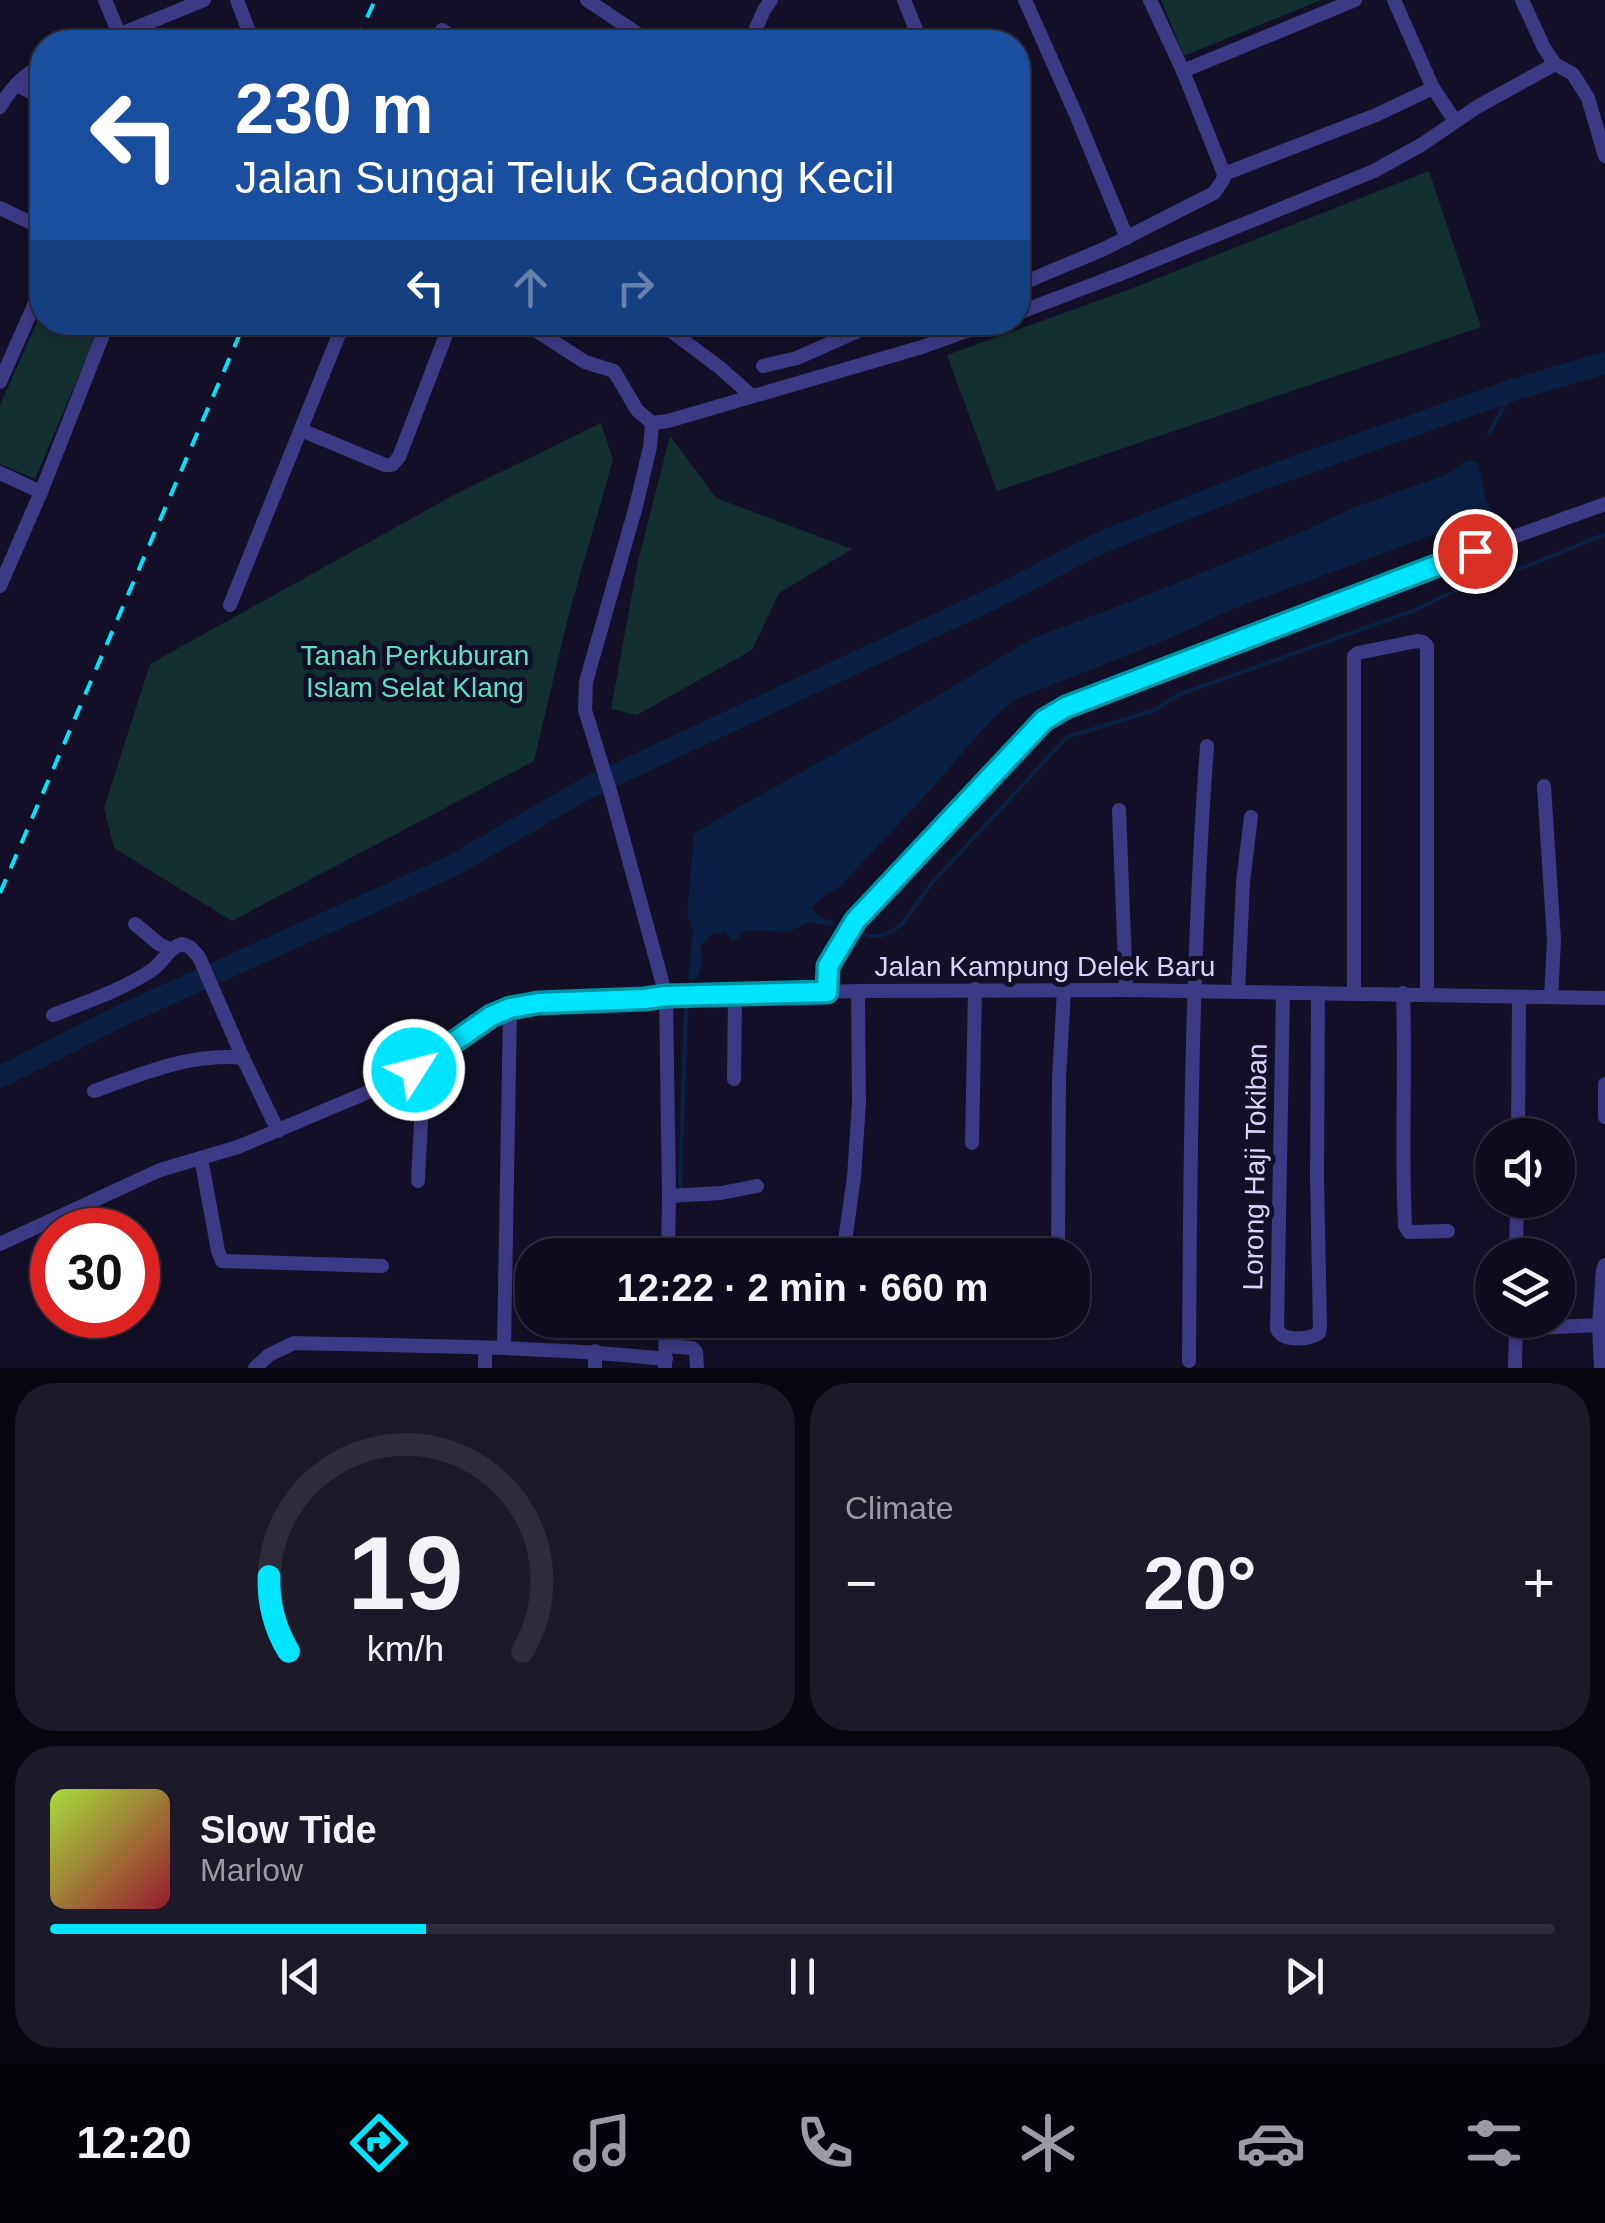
<!DOCTYPE html>
<html lang="en">
<head>
<meta charset="utf-8">
<style>
  :root { --surface:#0e0b1c; --page:#1c1929; --text:#f1f3f6; --muted:#9b9ba3; --line:#2e2b3b; --accent:#00e5ff }
  body { margin:0; font-family:Helvetica,sans-serif; background:var(--page); color:var(--text); height:100vh; display:flex; flex-direction:column; font-size:38px; white-space:nowrap }
  * { box-sizing:border-box; margin:0 }
  p { font-size:32px; color:var(--muted) }
  .icon { flex:none; width:55px; height:55px; fill:none; stroke:currentColor; stroke-width:2; stroke-linecap:round; stroke-linejoin:round }
  .map { position:relative; height:1368px; overflow:hidden }
  .details { display:flex; flex-direction:column; gap:15px; padding:15px; background:#08060f; flex:1 }
  .details>* { flex:none }
  .top-card { position:absolute; left:30px; top:30px; width:1000px; height:305px; border-radius:40px; box-shadow:0 5px 15px #0003,0 0 0 2px var(--line); background:#1a4fa0; color:#fff; overflow:hidden }
  .buttons { position:absolute; left:1475px; top:1118px; display:grid; gap:20px }
  .buttons a { display:grid; place-items:center; width:100px; height:100px; border-radius:50%; background:var(--surface); box-shadow:0 5px 15px #0003,0 0 0 2px var(--line); font-size:50px }
  .speed { position:absolute; left:30px; top:1208px; display:flex; gap:20px; font-size:50px; font-weight:700; text-align:center }
  .speed>* { display:grid; place-content:center; width:130px; height:130px; border-radius:50%; background:var(--surface); box-shadow:0 5px 15px #0003,0 0 0 2px var(--line); line-height:1 }
  .speed .limit { border:15px solid #d22; background:#fff; color:#111 }
  .pin { position:absolute; display:grid; place-items:center; width:85px; height:85px; color:#fff; margin:-42px; border:5px solid #fff; border-radius:50%; box-shadow:0 2px 10px #0007 }
  .me { position:absolute; width:110px; margin:-55px; rotate:54deg; stroke-linejoin:round; filter:drop-shadow(0 0 8px #0008) }
  .turn { display:flex; align-items:center; gap:35px; height:210px; padding:0 40px; font-size:45px }
  .turn .icon { width:130px; height:130px; stroke-width:2.5 }
  .turn b { display:block; font-size:70px; line-height:85px }
  .lanes { display:flex; align-items:center; height:95px; padding:0 40px; background:#0003; justify-content:center; gap:50px; direction:ltr }
  .lanes .off { opacity:.35 }
  .big { font-size:75px; font-weight:700; line-height:1.1 }
  .details .card { flex:1; display:flex; flex-direction:column; justify-content:center; gap:15px; min-width:0; padding:0 35px; border-radius:40px; background:var(--page) }
  .details .dial { align-items:center; gap:0 }
  .dial svg { height:260px; overflow:visible; fill:none; stroke:var(--line); stroke-width:7; stroke-linecap:round; text-anchor:middle }
  .dial text { fill:var(--text); stroke:none }
  .song { display:flex; align-items:center; gap:30px }
  .cover { width:120px; height:120px; border-radius:15px; background:linear-gradient(135deg,hsl(80 70% 55%),hsl(350 70% 35%)) }
  .played { height:10px; border-radius:5px; background:linear-gradient(90deg,var(--accent) 25%,var(--line) 25%) }
  .keys { display:flex; justify-content:space-around; direction:ltr }
  .heat { display:flex; justify-content:space-between; align-items:center; font-size:55px; direction:ltr }
  .details .tiles { flex:1; display:grid; gap:15px; grid-template-columns:1fr 1fr }
  .card:last-child { grid-column:span 2 }
  .trip { position:absolute; left:515px; top:1238px; width:575px; height:100px; border-radius:40px; background:var(--surface); box-shadow:0 5px 15px #0003,0 0 0 2px var(--line); font-weight:700; line-height:100px; text-align:center }
  .dock { display:flex; height:160px; justify-content:space-around; align-items:center; background:#06040b; color:var(--muted) }
  .dock .icon { width:70px; height:70px }
  .dock .selected { color:var(--accent) }
  .dock b { font-size:45px; color:var(--text) }
  .map>svg:first-child { display:block }
  .green { fill:#12302f }
  .water { fill:#0a1f44 }
  .lines { fill:none; stroke-linecap:round; stroke-linejoin:round }
  .stream { stroke:#0a1f44; stroke-width:4 }
  .river { stroke:#0a1f44; stroke-width:22 }
  .minor { stroke:#3d3a85; stroke-width:14 }
  .rail { stroke:#00e5ff; stroke-width:4; stroke-dasharray:15 12; stroke-linecap:butt }
  .route-casing { stroke:#0095a6; stroke-width:25 }
  .route { stroke:#00e5ff; stroke-width:18 }
  .labels { text-anchor:middle; dominant-baseline:central; stroke-width:10; stroke-linejoin:round; paint-order:stroke }
  .park-label { font-size:28px; fill:#5fe0c0; stroke:#130f26 }
  .street-label { font-size:28px; fill:#d9d4ff; stroke:#130f26 }
</style>
</head>
<body>
<div class="map">
<svg width="1605" height="1368" viewBox="0 0 1605 1368">
  <rect width="100%" height="100%" fill="#130f26"/>
  <g class="green">
    <path d="M1161,0h160l-137,56z"/>
    <path d="M1429,171l52,156 -484,164 -50,-136 178,-64z"/>
    <path d="M42,311v11l59,1 -66,156 -35,-15v-59z"/>
    <path d="M601,423l12,37 -44,153 -35,148 -302,160 -118,-73 -10,-40 46,-144 302,-168z"/>
    <path d="M670,436l46,62 136,51 -73,44 -27,57 -115,65 -26,-6 27,-148z"/>
  </g>
  <path class="water" d="M1469,460l9,3 8,36 5,11 -5,5 -253,94 -67,31 -150,59 -23,19 -77,88 -76,80 -20,13 -8,9 8,10 14,3 -2,5 -23,-4 -21,10 -42,-2 -13,12 -8,-11 -13,3 -12,12 3,15 -6,18 -7,2 -2,-4 5,-44 -6,-19 7,-80 43,-26 197,-110 97,-59 119,-45 151,-62 54,-25 90,-32z"/>
  <g class="lines">
    <g class="stream">
      <path d="M1489,433l24,-43"/>
      <path d="M858,931l11,5h11l11,-4 12,-9 28,-39 136,-147 88,-27 23,-15 237,-85 37,-18 78,-27 75,-31"/>
      <path d="M680,1189l6,-182"/>
    </g>
    <path class="river" d="M0,1077l131,-66 321,-145 135,-78 405,-189 108,-56 156,-62 257,-91 92,-27"/>
    <g class="minor">
      <path d="M105,0l17,41"/>
      <path d="M237,0l16,42"/>
      <path d="M587,0l63,42"/>
      <path d="M904,0l17,42"/>
      <path d="M1025,0l52,117 50,121"/>
      <path d="M1150,0l33,71 41,103"/>
      <path d="M1394,0l39,88 22,33"/>
      <path d="M1522,0l22,48 11,16 18,10 15,24 17,58"/>
      <path d="M442,30l18,12"/>
      <path d="M101,42l103,-42"/>
      <path d="M750,42l14,-32 7,-10"/>
      <path d="M1183,71l172,-71"/>
      <path d="M17,85l25,13"/>
      <path d="M0,107c9,-17 25,-34 42,-41"/>
      <path d="M1224,174l152,-59 57,-27"/>
      <path d="M0,208l42,20"/>
      <path d="M1018,285l86,-36 110,-56 9,-13 1,-6"/>
      <path d="M1018,313l100,-38 256,-104 47,-26 56,-38 78,-43"/>
      <path d="M523,322l62,40 29,9 23,39 15,13"/>
      <path d="M659,322l60,45 33,29"/>
      <path d="M763,366l34,-8 81,-36"/>
      <path d="M0,382l42,-95"/>
      <path d="M652,423l-2,24 -14,59 -50,176 -1,28 26,84 55,202 3,200 -1,59"/>
      <path d="M652,423l16,-2 254,-74 70,-25"/>
      <path d="M301,430l84,35h7l7,-8 52,-135"/>
      <path d="M0,473l41,19"/>
      <path d="M0,586l41,-94 67,-170"/>
      <path d="M230,605l114,-283"/>
      <path d="M1544,786l10,155 -3,56"/>
      <path d="M1119,810l7,180"/>
      <path d="M135,924l24,20 11,5"/>
      <path d="M827,992l1,-26 27,-45 189,-201 22,-13 344,-133 195,-70"/>
      <path d="M1238,992l5,-110 8,-65"/>
      <path d="M1283,993l-6,336c6,13 31,11 42,4l1,-6 -3,-150 1,-184"/>
      <path d="M1354,993v-337l4,-3 59,-12 6,1 4,4v349"/>
      <path d="M1403,993c3,78 -2,155 2,233l4,6 39,-1"/>
      <path d="M53,1015c33,-13 69,-25 99,-45 12,-8 16,-22 30,-26l8,3 9,10 44,101 35,73"/>
      <path d="M414,1070l8,33 -4,78"/>
      <path d="M734,1079l1,-83"/>
      <path d="M1605,1084v33"/>
      <path d="M94,1091c47,-17 99,-39 149,-33"/>
      <path d="M1518,1135l1,-137"/>
      <path d="M972,1143l3,-154"/>
      <path d="M201,1158l17,93 4,10 160,5"/>
      <path d="M669,1196l52,-3 36,-7"/>
      <path d="M0,1244l160,-74 78,-23 154,-65 22,-12 77,-54 19,-8 27,-5 107,-4 22,-3 192,-5 268,-1 479,8"/>
      <path d="M843,1255l11,-78 5,-74 -1,-112"/>
      <path d="M1058,1255l1,-176 5,-89"/>
      <path d="M1516,1255l1,-55"/>
      <path d="M1516,1329l83,-4"/>
      <path d="M666,1346l26,2 4,4 1,16"/>
      <path d="M504,1347l6,-339"/>
      <path d="M485,1348v20"/>
      <path d="M1189,1361c1,-205 3,-410 18,-615"/>
      <path d="M665,1367l1,-47"/>
      <path d="M255,1368l14,-13 25,-12c124,3 248,3 372,16"/>
      <path d="M595,1368v-17"/>
      <path d="M1515,1368l1,-44"/>
      <path d="M1601,1368l-2,-43 4,-55 2,-5"/>
    </g>
    <g class="rail">
      <path d="M356,42l19,-42"/>
      <path d="M0,893l245,-571"/>
    </g>
  </g>
  <g class="lines">
    <defs>
      <path id="route" d="M414,1070l77,-54 19,-8 28,-5 106,-4 22,-3 161,-4 1,-26 27,-45 189,-201 22,-13 409,-156"/>
    </defs>
    <use href="#route" class="route-casing"/>
    <use href="#route" class="route"/>
  </g>
  <g class="labels">
    <g class="park-label">
      <text x="415" y="655">Tanah Perkuburan<tspan x="415" dy="32">Islam Selat Klang</tspan></text>
    </g>
    <g class="street-label">
      <text x="1045" y="966">Jalan Kampung Delek Baru</text>
      <text transform="translate(1255 1167) rotate(-89)">Lorong Haji Tokiban</text>
    </g>
  </g>
</svg>
<div class="buttons">
<a><svg class="icon" aria-label="sound" viewBox="0 0 24 24"><path d="M4 9h4l5-4v14l-5-4H4zM17 9q2 3 0 6"/></svg></a>
<a><svg class="icon" aria-label="layers" viewBox="0 0 24 24"><path d="M12 4l9 5-9 5-9-5zM3 14l9 5 9-5"/></svg></a>
</div>
<div class="speed"><div class="limit">30</div></div>
<div class="pin" style="left:1475px;top:551px;background:#d93025"><svg class="icon" aria-label="arrive" viewBox="0 0 24 24"><path d="M6 21V4h12l-3 4 3 4H6"/></svg></div>
<svg class="me" style="left:414px;top:1070px" viewBox="-20 -20 40 40"><circle r="17" fill="#00e5ff" stroke="#fff" stroke-width="3"/><path d="M0-11L8 9 0 5-8 9z" fill="#fff"/></svg>
<div class="trip">12:22 · 2 min · 660 m</div>
<div class="top-card">
<div class="turn"><svg class="icon" aria-label="left" viewBox="0 0 24 24"><path d="M17 20v-9H6M10 6l-5 5 5 5"/></svg><div><b>230 m</b>Jalan Sungai Teluk Gadong Kecil</div></div>
<div class="lanes"><svg class="icon" aria-label="left" viewBox="0 0 24 24"><path d="M17 20v-9H6M10 6l-5 5 5 5"/></svg><svg class="icon off" aria-label="ahead" viewBox="0 0 24 24"><path d="M12 20V5M6 11l6-6 6 6"/></svg><svg class="icon off" aria-label="right" viewBox="0 0 24 24"><path d="M7 20v-9h11M14 6l5 5-5 5"/></svg></div>
</div>
</div>
<section class="details">
<div class="tiles">
<div class="card dial"><svg viewBox="0 0 100 80">
<path d="M14 69A42 42 0 1 1 86 69"/>
<path d="M14 69A42 42 0 0 1 8 46" stroke="#00e5ff"/>
<text x="50" y="56" font-size="32" font-weight="700">19</text>
<text x="50" y="72" font-size="11">km/h</text>
</svg></div>
<div class="card"><p>Climate</p>
<div class="heat"><a>−</a><b class="big">20°</b><a>+</a></div>
</div>
<div class="card">
<div class="song"><i class="cover"></i><div><b>Slow Tide</b><p>Marlow</p></div></div>
<div class="played"></div>
<div class="keys"><svg class="icon" aria-label="previous" viewBox="0 0 24 24"><path d="M18 5L8 12l10 7zM5 5v14"/></svg><svg class="icon" aria-label="pause" viewBox="0 0 24 24"><path d="M8 5v14M16 5v14"/></svg><svg class="icon" aria-label="next" viewBox="0 0 24 24"><path d="M6 5l10 7-10 7zM19 5v14"/></svg></div>
</div>
</div>
</section>
<nav class="dock">
<b>12:20</b>
<svg class="icon selected" aria-label="directions" viewBox="0 0 24 24"><path d="M12 3l9 9-9 9-9-9zM9 14v-3h6M13 9l2 2-2 2"/></svg>
<svg class="icon" aria-label="music" viewBox="0 0 24 24"><path d="M9 18V5l10-2v13"/><circle cx="6" cy="18" r="3"/><circle cx="16" cy="16" r="3"/></svg>
<svg class="icon" aria-label="phone" viewBox="0 0 24 24"><path d="M5 4h4l2 5-3 2q2 4 5 5l2-3 5 2v4C11 20 4 13 5 4z"/></svg>
<svg class="icon" aria-label="climate" viewBox="0 0 24 24"><path d="M12 3v18M4 7l16 10M4 17L20 7"/></svg>
<svg class="icon" aria-label="car" viewBox="0 0 24 24"><path d="M5 17H2v-5l4-1 3-4h7l3 4 3 1v5h-3M9 17h6M6 11h13"/><circle cx="7" cy="17" r="2"/><circle cx="17" cy="17" r="2"/></svg>
<svg class="icon" aria-label="filters" viewBox="0 0 24 24"><path d="M4 7h16M4 17h16"/><circle cx="9" cy="7" r="2"/><circle cx="15" cy="17" r="2"/></svg>
</nav>
</body>
</html>
